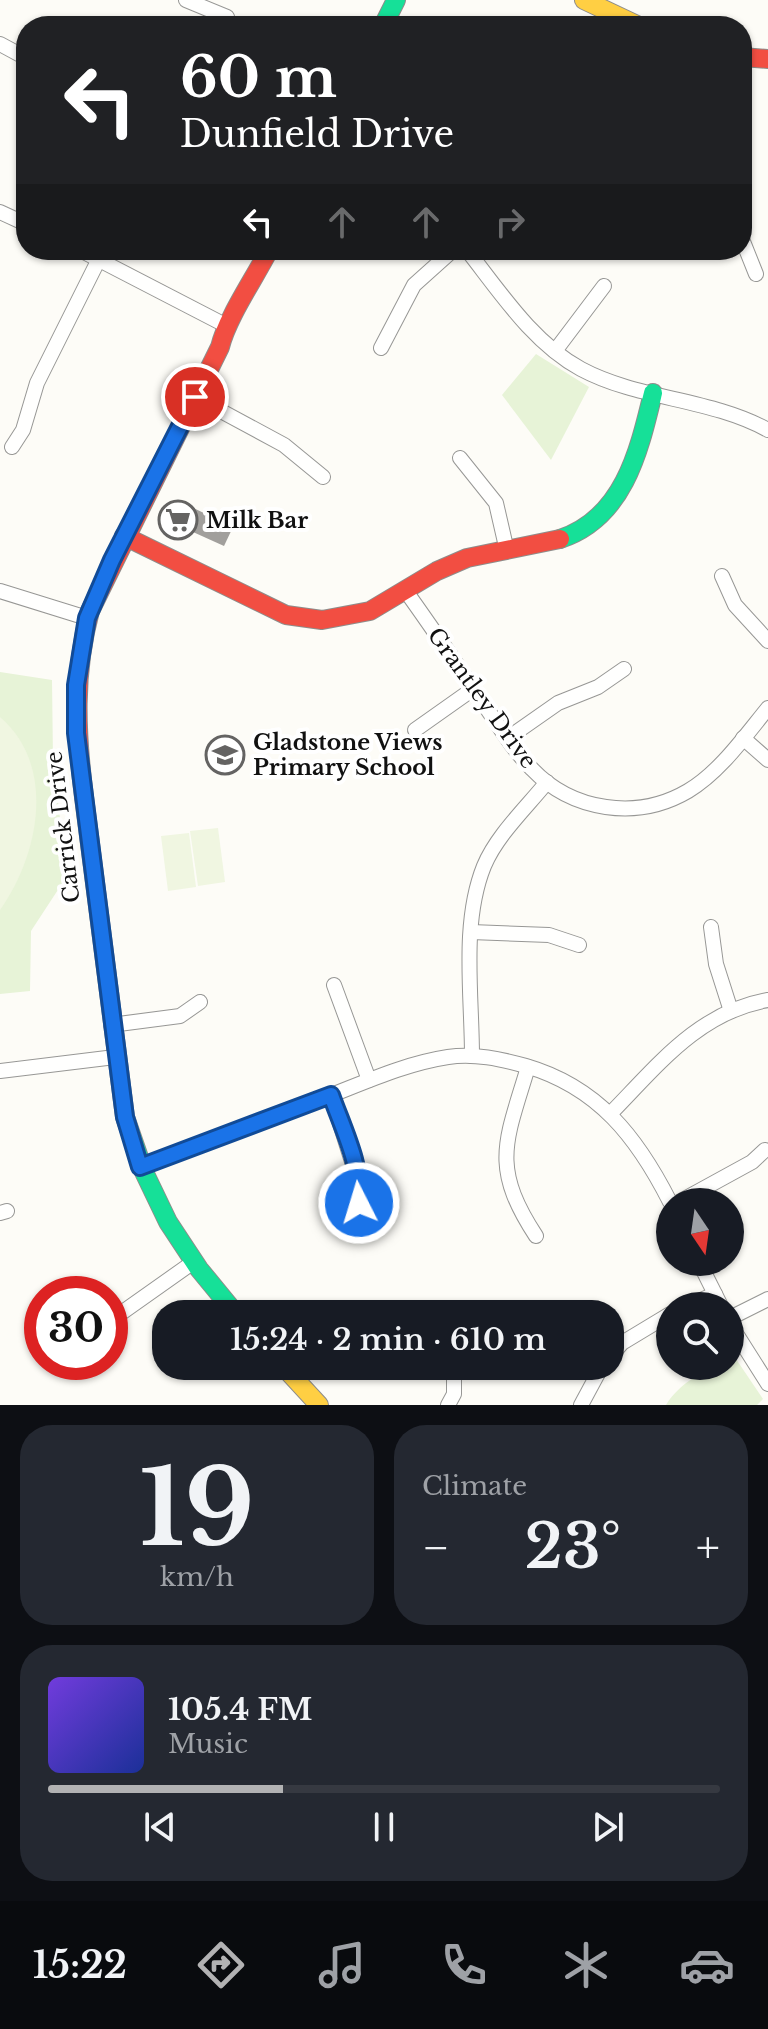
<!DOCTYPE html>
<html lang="en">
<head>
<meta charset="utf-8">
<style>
  :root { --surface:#171b24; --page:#242831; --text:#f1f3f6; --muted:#9ea1a6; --line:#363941; --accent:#b2b2b3 }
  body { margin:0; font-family:"Libre Baskerville",serif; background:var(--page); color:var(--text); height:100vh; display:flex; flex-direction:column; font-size:30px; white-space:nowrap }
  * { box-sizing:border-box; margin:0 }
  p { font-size:26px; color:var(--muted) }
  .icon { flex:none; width:44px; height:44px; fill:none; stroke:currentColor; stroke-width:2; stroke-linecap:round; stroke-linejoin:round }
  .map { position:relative; height:1405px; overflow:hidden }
  .drawer { display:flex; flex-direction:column; gap:20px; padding:20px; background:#0d0f14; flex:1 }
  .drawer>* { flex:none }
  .hud { position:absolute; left:16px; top:16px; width:736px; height:244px; border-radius:32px; box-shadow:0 2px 6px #0004; background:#202124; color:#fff; overflow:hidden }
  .needle { width:52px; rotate:167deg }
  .controls { position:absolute; left:656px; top:1188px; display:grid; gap:16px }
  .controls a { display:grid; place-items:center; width:88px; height:88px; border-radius:50%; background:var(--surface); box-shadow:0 2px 6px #0004; font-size:40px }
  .speed { position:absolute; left:24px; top:1276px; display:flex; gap:16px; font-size:40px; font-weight:700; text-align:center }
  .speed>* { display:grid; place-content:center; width:104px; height:104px; border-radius:50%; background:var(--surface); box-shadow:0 2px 6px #0004; line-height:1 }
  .speed .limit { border:12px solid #d22; background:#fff; color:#111 }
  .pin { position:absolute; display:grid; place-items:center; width:68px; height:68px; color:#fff; margin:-34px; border:4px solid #fff; border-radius:50%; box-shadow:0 2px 8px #0007 }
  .me { position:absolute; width:88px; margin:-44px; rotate:355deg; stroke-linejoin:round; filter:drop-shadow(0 0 6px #0008) }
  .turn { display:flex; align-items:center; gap:28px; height:168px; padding:0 32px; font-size:36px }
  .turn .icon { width:104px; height:104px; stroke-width:2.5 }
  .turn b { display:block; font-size:56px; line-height:68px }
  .lanes { display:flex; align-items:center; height:76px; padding:0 32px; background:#0003; justify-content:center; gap:40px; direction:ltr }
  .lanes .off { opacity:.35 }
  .big { font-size:60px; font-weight:600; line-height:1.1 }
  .drawer .tile { flex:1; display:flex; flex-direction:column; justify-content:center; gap:12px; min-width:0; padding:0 28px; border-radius:32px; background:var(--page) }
  .drawer .dial { align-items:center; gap:0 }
  .dial b { font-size:104px; line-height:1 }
  .song { display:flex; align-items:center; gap:24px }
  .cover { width:96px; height:96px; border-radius:12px; background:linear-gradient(135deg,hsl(260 70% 55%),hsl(230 70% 35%)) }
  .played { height:8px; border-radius:4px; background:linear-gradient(90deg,var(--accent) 35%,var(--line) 35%) }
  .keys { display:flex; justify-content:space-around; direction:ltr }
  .heat { display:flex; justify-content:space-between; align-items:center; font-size:44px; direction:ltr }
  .drawer .tiles { flex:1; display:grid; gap:20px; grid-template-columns:1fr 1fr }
  .tile:last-child { grid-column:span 2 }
  .trip { position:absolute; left:152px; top:1300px; width:472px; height:80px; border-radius:32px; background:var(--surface); box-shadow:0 2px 6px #0004; font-weight:600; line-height:80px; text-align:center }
  .dock { display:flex; height:128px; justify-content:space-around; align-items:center; background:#090b0e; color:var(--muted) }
  .dock .icon { width:56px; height:56px }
  .dock .on { color:var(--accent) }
  .dock b { font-size:36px; color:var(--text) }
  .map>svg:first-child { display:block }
  .green { fill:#e7f3d7 }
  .pitch { fill:#f0f6e1 }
  .building { fill:#a19f9c }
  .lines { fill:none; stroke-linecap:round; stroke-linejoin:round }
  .street-casing { stroke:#979795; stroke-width:16 }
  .fast-casing { stroke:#8e8d8b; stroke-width:20 }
  .slow-casing { stroke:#8e8d8b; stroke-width:20 }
  .jam-casing { stroke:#8e8d8b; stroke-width:20 }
  .street { stroke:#fffffe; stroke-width:14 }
  .fast { stroke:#16e098; stroke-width:18 }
  .slow { stroke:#ffcf43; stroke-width:18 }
  .jam { stroke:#f24e42; stroke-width:18 }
  .route-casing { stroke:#114b97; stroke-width:20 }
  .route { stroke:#1a73e8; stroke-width:14 }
  .labels { text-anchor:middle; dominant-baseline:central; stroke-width:8; stroke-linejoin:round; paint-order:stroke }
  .poi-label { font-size:22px; font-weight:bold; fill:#111; stroke:#fff; text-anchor:start }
  .street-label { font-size:22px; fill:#111; stroke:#fff }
</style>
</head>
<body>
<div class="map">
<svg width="768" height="1405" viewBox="0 0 768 1405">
  <rect width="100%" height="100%" fill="#fdfcf7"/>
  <g class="green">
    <path d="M536,354l53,33 -38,73 -49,-65z"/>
    <path d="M0,672l52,8 1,80 14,116 -36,55 -1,60 -30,3z"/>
    <path d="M736,1359l27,40 -6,6h-91c12,-20 40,-39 64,-39v-5z"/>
  </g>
  <g class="pitch">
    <path d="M0,717c57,49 39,138 0,193z"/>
    <path d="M218,828l7,54 -27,4 -8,-55z"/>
    <path d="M189,833l7,54 -28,4 -7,-55z"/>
  </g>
  <path class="building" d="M183,503l50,24 -9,19 -51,-23z"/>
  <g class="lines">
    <defs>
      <g id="street">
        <path d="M186,0l41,17"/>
        <path d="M0,44l26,14"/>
        <path d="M0,212l26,12"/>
        <path d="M742,239l14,35"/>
        <path d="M80,250l145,75"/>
        <path d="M467,250c33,42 66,93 114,119 58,31 129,29 187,61"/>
        <path d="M381,348l33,-63 39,-35"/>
        <path d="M555,351l49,-65"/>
        <path d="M195,397l89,48 39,32"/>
        <path d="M12,447l11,-17 14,-47 62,-124"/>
        <path d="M460,458l36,45 11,48"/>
        <path d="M722,576l13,29 33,36"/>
        <path d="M405,590c26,36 51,73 76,110 16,23 31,49 51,69 40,42 105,52 156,22 32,-19 57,-55 80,-83"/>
        <path d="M0,591l87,27"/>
        <path d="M415,730l58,-41"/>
        <path d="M508,738l50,-35 40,-16 26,-18"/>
        <path d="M743,738l25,22"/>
        <path d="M711,927l5,37 15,47"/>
        <path d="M471,932l78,3 30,10"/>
        <path d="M334,985l35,95"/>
        <path d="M111,1025l69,-9 20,-14"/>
        <path d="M472,1056c0,-61 -11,-133 12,-190 13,-31 42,-58 63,-84"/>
        <path d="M528,1067c-22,74 -38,99 8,169"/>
        <path d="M0,1071l115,-14"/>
        <path d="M331,1095l29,92 -9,43"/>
        <path d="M611,1113c47,-48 88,-101 157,-113"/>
        <path d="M140,1167c58,-24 117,-45 176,-66 43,-16 86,-37 132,-44 26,-4 53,2 78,9 72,21 111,71 144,136"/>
        <path d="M679,1202l73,-40 13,-12"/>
        <path d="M0,1213l7,-2"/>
        <path d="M699,1262l22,44"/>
        <path d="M687,1306l28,-12"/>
        <path d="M730,1318l38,-19"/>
        <path d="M110,1321l82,-58"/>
        <path d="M730,1324l38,60"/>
        <path d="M39,1346l3,-1"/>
        <path d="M610,1357l12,-14 48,-29"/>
        <path d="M448,1405l6,-11v-28"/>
        <path d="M581,1405l21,-39"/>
      </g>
      <g id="fast">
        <path d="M383,26l13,-26"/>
        <path d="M560,539c64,-21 79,-88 93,-146"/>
        <path d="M84,797l41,320 19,55 24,50 31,47 37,45"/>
      </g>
      <g id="slow">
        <path d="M584,0l55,26"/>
        <path d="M283,1366l36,39"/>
      </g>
      <g id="jam">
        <path d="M742,57l26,2"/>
        <path d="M124,536l162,79 36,5 48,-9 67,-40 30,-13 93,-19"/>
        <path d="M84,797c-8,-64 -11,-123 6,-186l130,-264c7,-29 34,-68 49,-97"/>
      </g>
    </defs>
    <use href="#street" class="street-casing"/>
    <use href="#fast" class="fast-casing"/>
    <use href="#slow" class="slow-casing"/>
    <use href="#jam" class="jam-casing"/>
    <use href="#street" class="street"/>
    <use href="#fast" class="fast"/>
    <use href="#slow" class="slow"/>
    <use href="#jam" class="jam"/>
  </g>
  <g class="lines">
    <defs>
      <path id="route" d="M195,397l-83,163 -25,58 -11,67v48l49,384 15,50 191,-72c12,34 31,71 28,108"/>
    </defs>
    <use href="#route" class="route-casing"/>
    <use href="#route" class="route"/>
  </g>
  <defs>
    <symbol id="supermarket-ring" viewBox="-11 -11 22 22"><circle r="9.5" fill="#fff" stroke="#646362" stroke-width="1.5"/><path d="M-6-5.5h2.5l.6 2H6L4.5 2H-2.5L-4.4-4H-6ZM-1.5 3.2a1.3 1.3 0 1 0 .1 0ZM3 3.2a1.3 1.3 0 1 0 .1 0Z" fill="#646362"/></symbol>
    <symbol id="school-ring" viewBox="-11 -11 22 22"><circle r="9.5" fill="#fff" stroke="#646362" stroke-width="1.5"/><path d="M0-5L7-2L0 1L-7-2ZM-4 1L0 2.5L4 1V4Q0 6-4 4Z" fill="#646362"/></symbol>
  </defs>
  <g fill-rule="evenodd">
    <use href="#supermarket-ring" x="156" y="498" width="44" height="44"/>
    <use href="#school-ring" x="203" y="733" width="44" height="44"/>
  </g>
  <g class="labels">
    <g class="poi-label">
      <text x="206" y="520">Milk Bar</text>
      <text x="253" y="742">Gladstone Views<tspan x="253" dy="25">Primary School</tspan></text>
    </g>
    <g class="street-label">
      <text transform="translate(482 698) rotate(54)">Grantley Drive</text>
      <text transform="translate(63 827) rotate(-97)">Carrick Drive</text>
    </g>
  </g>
</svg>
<div class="controls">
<a><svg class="needle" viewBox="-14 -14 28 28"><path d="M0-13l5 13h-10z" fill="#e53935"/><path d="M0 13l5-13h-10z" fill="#9ea1a6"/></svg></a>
<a><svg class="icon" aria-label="search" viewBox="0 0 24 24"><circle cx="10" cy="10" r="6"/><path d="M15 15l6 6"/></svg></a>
</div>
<div class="speed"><div class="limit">30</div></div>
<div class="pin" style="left:195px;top:397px;background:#d93025"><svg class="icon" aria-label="arrive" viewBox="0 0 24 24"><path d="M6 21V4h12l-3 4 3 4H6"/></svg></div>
<svg class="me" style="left:359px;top:1203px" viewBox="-20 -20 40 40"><circle r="17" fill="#1a73e8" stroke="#fff" stroke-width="3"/><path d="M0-11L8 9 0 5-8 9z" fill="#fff"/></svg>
<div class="trip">15:24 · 2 min · 610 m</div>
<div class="hud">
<div class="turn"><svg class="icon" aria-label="left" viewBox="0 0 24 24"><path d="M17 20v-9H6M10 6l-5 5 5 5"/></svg><div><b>60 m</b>Dunfield Drive</div></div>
<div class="lanes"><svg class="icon" aria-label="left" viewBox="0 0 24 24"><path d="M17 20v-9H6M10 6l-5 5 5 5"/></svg><svg class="icon off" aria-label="ahead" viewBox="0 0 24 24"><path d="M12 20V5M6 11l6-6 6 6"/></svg><svg class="icon off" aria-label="ahead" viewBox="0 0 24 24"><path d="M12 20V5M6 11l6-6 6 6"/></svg><svg class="icon off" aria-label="right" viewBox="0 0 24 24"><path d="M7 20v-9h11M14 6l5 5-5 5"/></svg></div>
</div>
</div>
<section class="drawer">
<div class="tiles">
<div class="tile dial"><b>19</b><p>km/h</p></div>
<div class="tile"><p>Climate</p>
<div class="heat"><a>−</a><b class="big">23°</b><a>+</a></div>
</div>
<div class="tile">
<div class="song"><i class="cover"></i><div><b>105.4 FM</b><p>Music</p></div></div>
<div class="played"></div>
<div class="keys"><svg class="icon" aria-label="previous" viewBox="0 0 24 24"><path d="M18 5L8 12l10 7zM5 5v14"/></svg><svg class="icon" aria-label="pause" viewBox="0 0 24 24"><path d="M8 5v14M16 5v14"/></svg><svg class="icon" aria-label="next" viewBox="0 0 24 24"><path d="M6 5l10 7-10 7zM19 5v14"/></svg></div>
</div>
</div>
</section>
<nav class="dock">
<b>15:22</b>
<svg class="icon on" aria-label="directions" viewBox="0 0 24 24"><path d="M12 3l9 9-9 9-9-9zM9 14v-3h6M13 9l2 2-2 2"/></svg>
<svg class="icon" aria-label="music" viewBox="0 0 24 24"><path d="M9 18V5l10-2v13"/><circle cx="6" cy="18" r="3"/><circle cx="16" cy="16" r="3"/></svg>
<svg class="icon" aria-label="phone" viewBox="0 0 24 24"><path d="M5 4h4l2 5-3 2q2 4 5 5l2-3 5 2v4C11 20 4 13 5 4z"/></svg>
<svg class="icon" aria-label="climate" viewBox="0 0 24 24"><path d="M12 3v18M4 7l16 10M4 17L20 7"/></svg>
<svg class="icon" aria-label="car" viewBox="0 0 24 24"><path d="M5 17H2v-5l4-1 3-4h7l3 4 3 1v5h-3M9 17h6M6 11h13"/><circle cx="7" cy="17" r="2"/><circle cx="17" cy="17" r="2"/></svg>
</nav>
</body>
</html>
